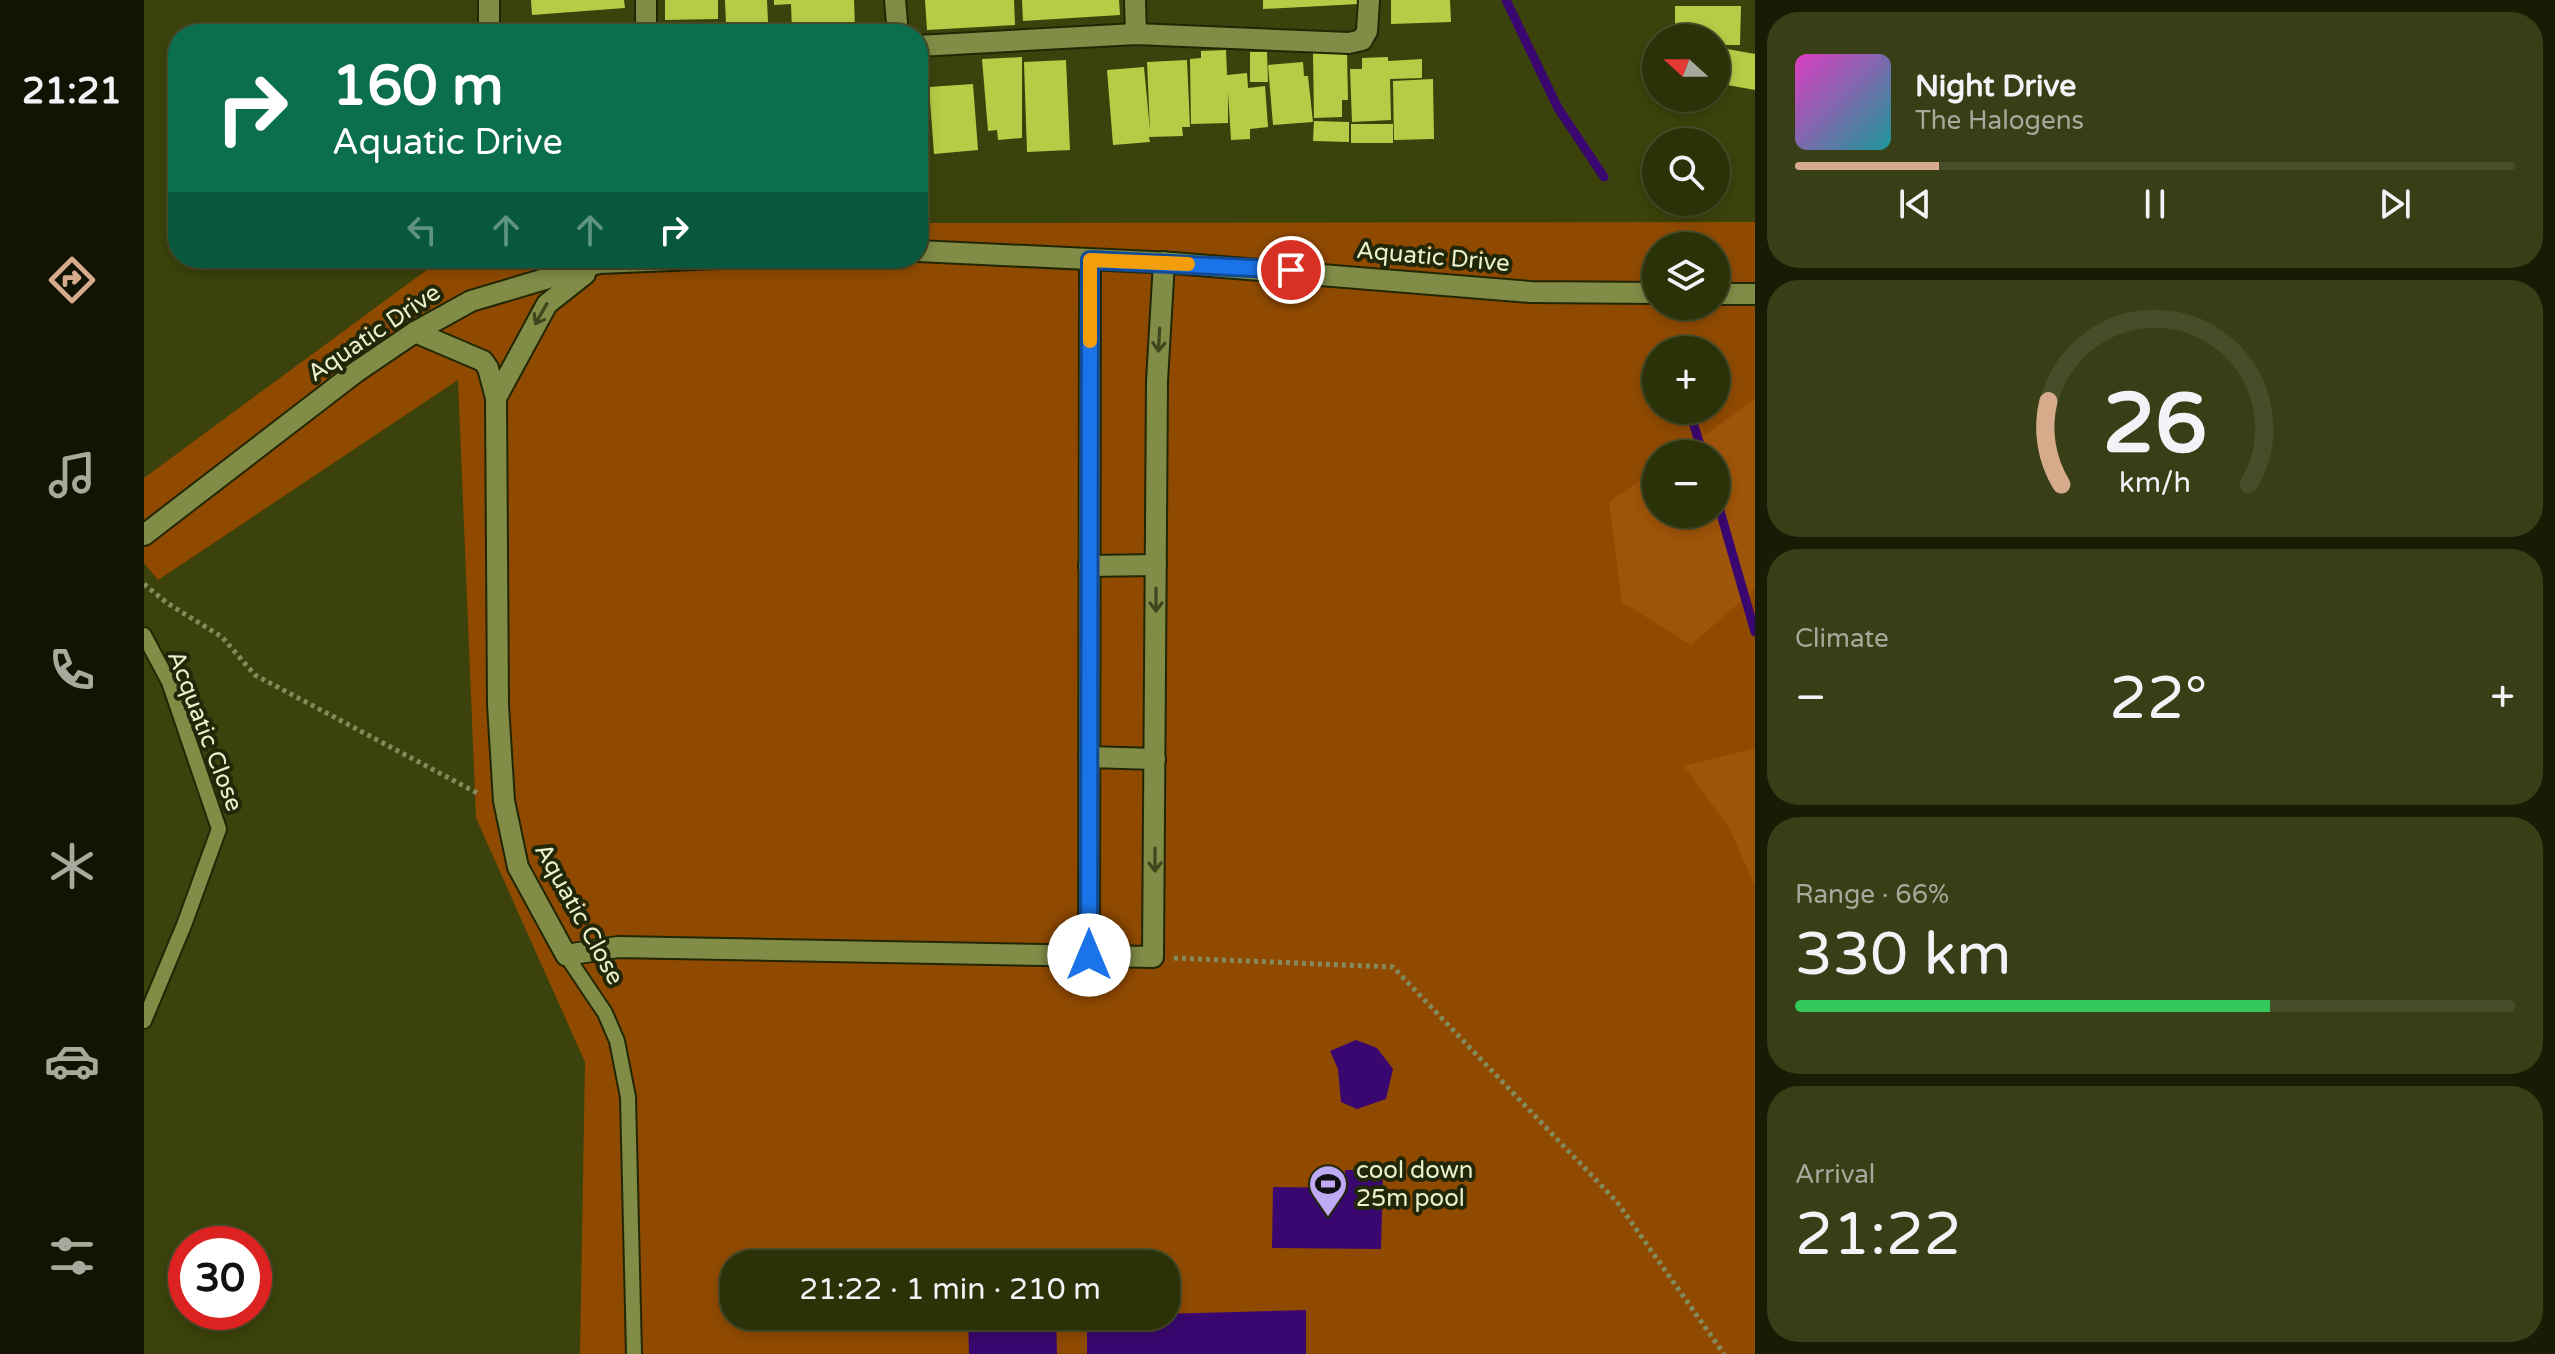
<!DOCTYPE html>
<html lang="en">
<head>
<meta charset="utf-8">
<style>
  :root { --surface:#2c3208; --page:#383e16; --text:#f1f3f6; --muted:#a6aa9c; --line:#484d29; --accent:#d6ab8b }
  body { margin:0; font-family:"Varela Round",sans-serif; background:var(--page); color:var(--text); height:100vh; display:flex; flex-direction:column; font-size:30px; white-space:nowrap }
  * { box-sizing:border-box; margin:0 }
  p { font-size:26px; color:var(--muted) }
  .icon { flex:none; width:44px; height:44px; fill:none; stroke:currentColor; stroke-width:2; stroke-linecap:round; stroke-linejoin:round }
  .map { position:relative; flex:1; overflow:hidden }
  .panel { display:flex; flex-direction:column; gap:12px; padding:12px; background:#181c04; width:800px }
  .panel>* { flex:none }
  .top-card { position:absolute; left:24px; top:24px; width:760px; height:244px; border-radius:32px; box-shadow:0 4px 12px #0003,0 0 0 2px var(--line); background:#0b6e4f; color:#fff; overflow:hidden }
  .needle { width:52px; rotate:291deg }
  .fabs { position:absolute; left:1498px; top:24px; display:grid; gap:16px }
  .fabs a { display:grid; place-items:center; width:88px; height:88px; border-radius:50%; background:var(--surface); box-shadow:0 4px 12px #0003,0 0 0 2px var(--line); font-size:40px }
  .speed { position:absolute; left:24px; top:1226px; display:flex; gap:16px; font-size:40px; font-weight:700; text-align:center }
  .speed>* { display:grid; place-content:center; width:104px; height:104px; border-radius:50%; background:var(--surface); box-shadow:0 4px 12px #0003,0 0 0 2px var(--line); line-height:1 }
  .speed .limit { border:12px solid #d22; background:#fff; color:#111 }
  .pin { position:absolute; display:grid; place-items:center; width:68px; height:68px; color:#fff; margin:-34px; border:4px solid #fff; border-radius:50%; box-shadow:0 2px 8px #0007 }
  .me { position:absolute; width:88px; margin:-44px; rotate:0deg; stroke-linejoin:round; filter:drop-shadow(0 0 6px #0008) }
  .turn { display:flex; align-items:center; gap:28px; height:168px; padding:0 32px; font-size:36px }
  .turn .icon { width:104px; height:104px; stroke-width:2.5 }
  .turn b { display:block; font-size:56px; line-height:68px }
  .lanes { display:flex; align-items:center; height:76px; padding:0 32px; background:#0003; justify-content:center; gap:40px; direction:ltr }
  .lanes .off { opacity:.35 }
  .big { font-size:60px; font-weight:600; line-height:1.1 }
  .panel .widget { flex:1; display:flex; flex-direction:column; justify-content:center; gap:12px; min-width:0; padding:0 28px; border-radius:32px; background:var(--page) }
  .panel .dial { align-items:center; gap:0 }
  .dial svg { height:208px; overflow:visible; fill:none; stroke:var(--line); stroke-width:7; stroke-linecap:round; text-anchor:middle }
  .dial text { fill:var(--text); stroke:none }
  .song { display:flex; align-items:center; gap:24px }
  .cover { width:96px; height:96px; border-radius:12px; background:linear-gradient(135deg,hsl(310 70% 55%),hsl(180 70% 35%)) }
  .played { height:8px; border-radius:4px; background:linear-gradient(90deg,var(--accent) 20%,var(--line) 20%) }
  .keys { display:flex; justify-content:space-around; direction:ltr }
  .heat { display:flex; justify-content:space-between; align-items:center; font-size:44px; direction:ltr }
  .charge { height:12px; border-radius:6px; background:linear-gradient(90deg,#34c759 66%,var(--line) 0) }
  .trip { position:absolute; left:576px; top:1250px; width:460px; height:80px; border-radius:32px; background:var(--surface); box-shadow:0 4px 12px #0003,0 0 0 2px var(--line); font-weight:600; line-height:80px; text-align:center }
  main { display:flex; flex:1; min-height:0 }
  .tabs { display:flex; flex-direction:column; width:144px; justify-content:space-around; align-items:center; background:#121403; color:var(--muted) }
  .tabs .icon { width:56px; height:56px }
  .tabs .on { color:var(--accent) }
  .tabs b { font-size:36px; color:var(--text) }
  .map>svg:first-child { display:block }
  .green { fill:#904a00; fill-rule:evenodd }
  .forest { fill:#9e5409 }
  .water { fill:#39076f }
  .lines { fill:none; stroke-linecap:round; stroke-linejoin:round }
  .stream { stroke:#39076f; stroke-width:9 }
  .building { fill:#b8cb47 }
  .service-casing { stroke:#222703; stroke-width:18 }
  .minor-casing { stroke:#222703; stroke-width:24 }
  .path { stroke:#838a5c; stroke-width:5; stroke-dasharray:4 4; stroke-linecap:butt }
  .service { stroke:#818c47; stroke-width:14 }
  .minor { stroke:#818c47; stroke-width:20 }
  .oneway { stroke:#3f451c }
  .route-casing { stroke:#114b97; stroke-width:20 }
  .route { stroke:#1a73e8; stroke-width:14 }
  .slow { stroke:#f59e0b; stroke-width:14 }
  .labels { text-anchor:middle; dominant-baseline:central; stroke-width:8; stroke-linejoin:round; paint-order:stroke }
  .street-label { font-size:24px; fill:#e8f0cd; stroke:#23270a }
  .poi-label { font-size:24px; fill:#e8f0cd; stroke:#23270a; text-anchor:start }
</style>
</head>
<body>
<main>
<nav class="tabs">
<b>21:21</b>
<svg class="icon on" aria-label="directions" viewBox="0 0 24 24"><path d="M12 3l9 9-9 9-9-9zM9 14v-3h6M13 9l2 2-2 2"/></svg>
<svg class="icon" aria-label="music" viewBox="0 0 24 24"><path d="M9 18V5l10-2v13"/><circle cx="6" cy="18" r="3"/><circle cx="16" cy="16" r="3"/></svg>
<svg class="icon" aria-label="phone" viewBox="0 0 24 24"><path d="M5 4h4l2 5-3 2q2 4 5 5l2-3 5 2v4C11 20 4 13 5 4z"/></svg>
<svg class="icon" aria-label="climate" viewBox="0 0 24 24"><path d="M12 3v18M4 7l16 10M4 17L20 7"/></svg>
<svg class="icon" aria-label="car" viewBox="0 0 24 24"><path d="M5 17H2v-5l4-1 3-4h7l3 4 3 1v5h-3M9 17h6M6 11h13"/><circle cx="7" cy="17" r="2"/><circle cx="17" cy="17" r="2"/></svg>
<svg class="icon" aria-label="filters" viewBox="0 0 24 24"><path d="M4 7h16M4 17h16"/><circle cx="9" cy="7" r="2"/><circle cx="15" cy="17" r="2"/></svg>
</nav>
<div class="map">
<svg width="1611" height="1354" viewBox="0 0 1611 1354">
  <rect width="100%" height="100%" fill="#3b420b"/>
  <path class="green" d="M1611,222v1132h-1175l5,-292 -109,-244 -18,-438 -300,200 -14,-17v-85l299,-220h475v-35zM1512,246h60v60h-60zM1512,350h60v60h-60zM1512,454h60v60h-60zM590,1264h432v52h-432z"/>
  <g class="forest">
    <path d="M1611,399v190l-64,56 -69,-43 -13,-100 47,-33v45h60v-60h-38z"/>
    <path d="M1611,748v138l-26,-58 -45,-62z"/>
  </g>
  <g class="water">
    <path d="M1212,1040l21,8 16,21 -7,30 -29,10 -16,-7 -3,-33 -8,-18z"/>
    <path d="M1201,1170h38l-2,79 -109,-1 1,-61 72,1z"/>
    <path d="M1162,1310v44h-219v-38z"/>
    <path d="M824,1316h88l1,38h-88z"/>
  </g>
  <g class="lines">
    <g class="stream">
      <path d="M1362,0l52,108 46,69"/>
      <path d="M1525,349l1,1"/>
      <path d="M1545,410l14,44"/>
      <path d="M1572,497l39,135"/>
    </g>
  </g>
  <g class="building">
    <path d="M387,0h93l1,8 -93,7z"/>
    <path d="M521,0h53v19l-53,1z"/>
    <path d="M581,0h42l1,22 -42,2z"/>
    <path d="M630,0h80l1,29 -63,3 -1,-28 -17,1z"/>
    <path d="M781,0h89l1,25 -88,5z"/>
    <path d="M878,0h97l1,15 -97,6z"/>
    <path d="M1119,0h95v4l-95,5z"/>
    <path d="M1247,0h59l1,22 -60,2z"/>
    <path d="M1531,6h66l-1,39h-24v-7h-41z"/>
    <path d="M1572,47l39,7v36l-39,-7z"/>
    <path d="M1082,50l1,25 20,-2 1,15 17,-2 3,41 -18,2v10l-19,1 -3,-48v31l-37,1 -1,-65 11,-1v-7z"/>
    <path d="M1106,52h17l1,30h-18z"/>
    <path d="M1203,52l1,48h-6v17l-28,1 -1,-65z"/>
    <path d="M878,57v81l-24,2 -1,-10 -9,1 -6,-72z"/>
    <path d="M1244,57v4l34,-2v19l-32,1 1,41 -39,2 -2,-53h12v-11z"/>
    <path d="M922,60l4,90 -43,2 -3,-90z"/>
    <path d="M1043,60l3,67h-8l1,9 -34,1 1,5 -37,3 -6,-75 37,-3 6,64 -3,-69z"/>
    <path d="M1159,62l1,14h4l5,46 -40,3 -5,-60z"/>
    <path d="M1289,79l1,60 -40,1 -1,-59z"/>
    <path d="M829,84l5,66 -44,4 -5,-67z"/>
    <path d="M1170,121l35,1v20l-36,-1z"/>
    <rect x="1207" y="124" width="42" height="19"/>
  </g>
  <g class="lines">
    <defs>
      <g id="service">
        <path d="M0,635l25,47 50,147 -35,96 -40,96"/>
        <path d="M422,955l39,58 12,28 11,56 6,257"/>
      </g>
      <g id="minor">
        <path d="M502,0v34"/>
        <path d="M751,0l3,34"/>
        <path d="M991,0l1,34"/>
        <path d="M345,34v-34"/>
        <path d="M774,46l218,-12 213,9 13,-3 5,-9 2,-31"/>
        <path d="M774,251l255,12 358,29 125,1"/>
        <path d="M1572,294h39"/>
        <path d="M271,332l68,29 5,7 8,30 2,307 6,96 14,66 48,88 52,-8 535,10 4,-576 7,-119"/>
        <path d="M352,398l51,-94 38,-30"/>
        <path d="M0,535l212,-163 59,-40 56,-31 128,-38 120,-5"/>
        <path d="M945,566l67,-1"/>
        <path d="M945,757l66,2"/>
        <path d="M945,955l1,-695"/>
      </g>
    </defs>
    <use href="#service" class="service-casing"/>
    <use href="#minor" class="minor-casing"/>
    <g class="path">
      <path d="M0,584l23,19 55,34 33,38 224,119"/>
      <path d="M1030,958l219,9 224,235 107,152"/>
    </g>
    <use href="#service" class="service"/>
    <use href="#minor" class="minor"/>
  </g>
  <defs><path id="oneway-shaft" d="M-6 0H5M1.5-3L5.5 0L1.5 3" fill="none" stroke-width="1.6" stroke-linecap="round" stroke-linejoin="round" transform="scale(2)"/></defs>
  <g class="oneway">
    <use href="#oneway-shaft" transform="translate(397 314) rotate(120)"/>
    <use href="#oneway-shaft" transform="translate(1015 340) rotate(93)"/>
    <use href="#oneway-shaft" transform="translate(1012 600) rotate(90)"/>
    <use href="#oneway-shaft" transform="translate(1011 860) rotate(90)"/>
  </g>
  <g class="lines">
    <defs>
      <path id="route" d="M945,955l1,-695 201,10"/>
    </defs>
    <use href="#route" class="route-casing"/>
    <use href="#route" class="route"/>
    <path class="slow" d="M946,341v-81l98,4"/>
  </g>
  <defs>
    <symbol id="stadium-pin" viewBox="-11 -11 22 30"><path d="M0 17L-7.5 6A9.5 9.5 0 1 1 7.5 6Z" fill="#bea9f4" stroke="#23270a"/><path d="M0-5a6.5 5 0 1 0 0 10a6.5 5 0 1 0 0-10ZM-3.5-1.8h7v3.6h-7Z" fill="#111"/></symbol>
  </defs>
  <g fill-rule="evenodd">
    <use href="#stadium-pin" x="1162" y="1162" width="44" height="60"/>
  </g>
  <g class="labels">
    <g class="street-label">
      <text transform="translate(1289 257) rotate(5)">Aquatic Drive</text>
      <text transform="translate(230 333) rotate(-34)">Aquatic Drive</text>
      <text transform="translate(61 731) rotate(69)">Acquatic Close</text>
      <text transform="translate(435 914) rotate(61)">Aquatic Close</text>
    </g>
    <g class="poi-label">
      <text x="1212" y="1170">cool down<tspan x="1212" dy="28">25m pool</tspan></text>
    </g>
  </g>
</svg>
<div class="fabs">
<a><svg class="needle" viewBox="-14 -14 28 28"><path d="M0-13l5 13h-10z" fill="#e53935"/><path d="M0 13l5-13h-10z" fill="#a6aa9c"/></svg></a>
<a><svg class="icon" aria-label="search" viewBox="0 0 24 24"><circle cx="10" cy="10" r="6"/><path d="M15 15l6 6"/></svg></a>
<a><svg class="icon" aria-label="layers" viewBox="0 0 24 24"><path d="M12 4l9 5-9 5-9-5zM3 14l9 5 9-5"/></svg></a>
<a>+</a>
<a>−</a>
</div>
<div class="speed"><div class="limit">30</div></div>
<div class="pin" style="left:1147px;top:270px;background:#d93025"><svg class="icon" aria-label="arrive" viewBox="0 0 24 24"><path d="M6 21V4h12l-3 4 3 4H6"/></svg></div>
<svg class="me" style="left:945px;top:955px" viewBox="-20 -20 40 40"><circle r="19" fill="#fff"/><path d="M0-13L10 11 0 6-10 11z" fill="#1a73e8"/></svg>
<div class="trip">21:22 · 1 min · 210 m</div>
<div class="top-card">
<div class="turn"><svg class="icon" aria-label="right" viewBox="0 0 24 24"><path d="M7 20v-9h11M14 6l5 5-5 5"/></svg><div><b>160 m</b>Aquatic Drive</div></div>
<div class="lanes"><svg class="icon off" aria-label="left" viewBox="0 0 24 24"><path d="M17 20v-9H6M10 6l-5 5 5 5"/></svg><svg class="icon off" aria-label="ahead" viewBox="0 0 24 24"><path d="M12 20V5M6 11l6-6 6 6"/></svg><svg class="icon off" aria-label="ahead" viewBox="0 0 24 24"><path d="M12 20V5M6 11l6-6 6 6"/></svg><svg class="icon" aria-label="right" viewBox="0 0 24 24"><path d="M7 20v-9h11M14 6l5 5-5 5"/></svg></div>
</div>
</div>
<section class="panel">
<div class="widget">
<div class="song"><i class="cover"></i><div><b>Night Drive</b><p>The Halogens</p></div></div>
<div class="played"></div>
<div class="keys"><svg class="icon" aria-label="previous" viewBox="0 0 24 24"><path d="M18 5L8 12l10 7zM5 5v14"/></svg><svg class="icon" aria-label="pause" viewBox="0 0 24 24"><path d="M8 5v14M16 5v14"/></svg><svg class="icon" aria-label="next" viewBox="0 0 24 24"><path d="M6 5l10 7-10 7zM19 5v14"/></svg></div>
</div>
<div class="widget dial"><svg viewBox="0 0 100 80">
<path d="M14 69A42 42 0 1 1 86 69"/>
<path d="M14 69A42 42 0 0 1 9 37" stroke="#d6ab8b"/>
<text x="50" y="56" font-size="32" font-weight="700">26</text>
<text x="50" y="72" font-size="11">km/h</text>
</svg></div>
<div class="widget"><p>Climate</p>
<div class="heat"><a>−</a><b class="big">22°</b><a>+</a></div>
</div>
<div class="widget"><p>Range · 66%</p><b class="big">330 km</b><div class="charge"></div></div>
<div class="widget"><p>Arrival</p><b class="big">21:22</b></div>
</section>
</main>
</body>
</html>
